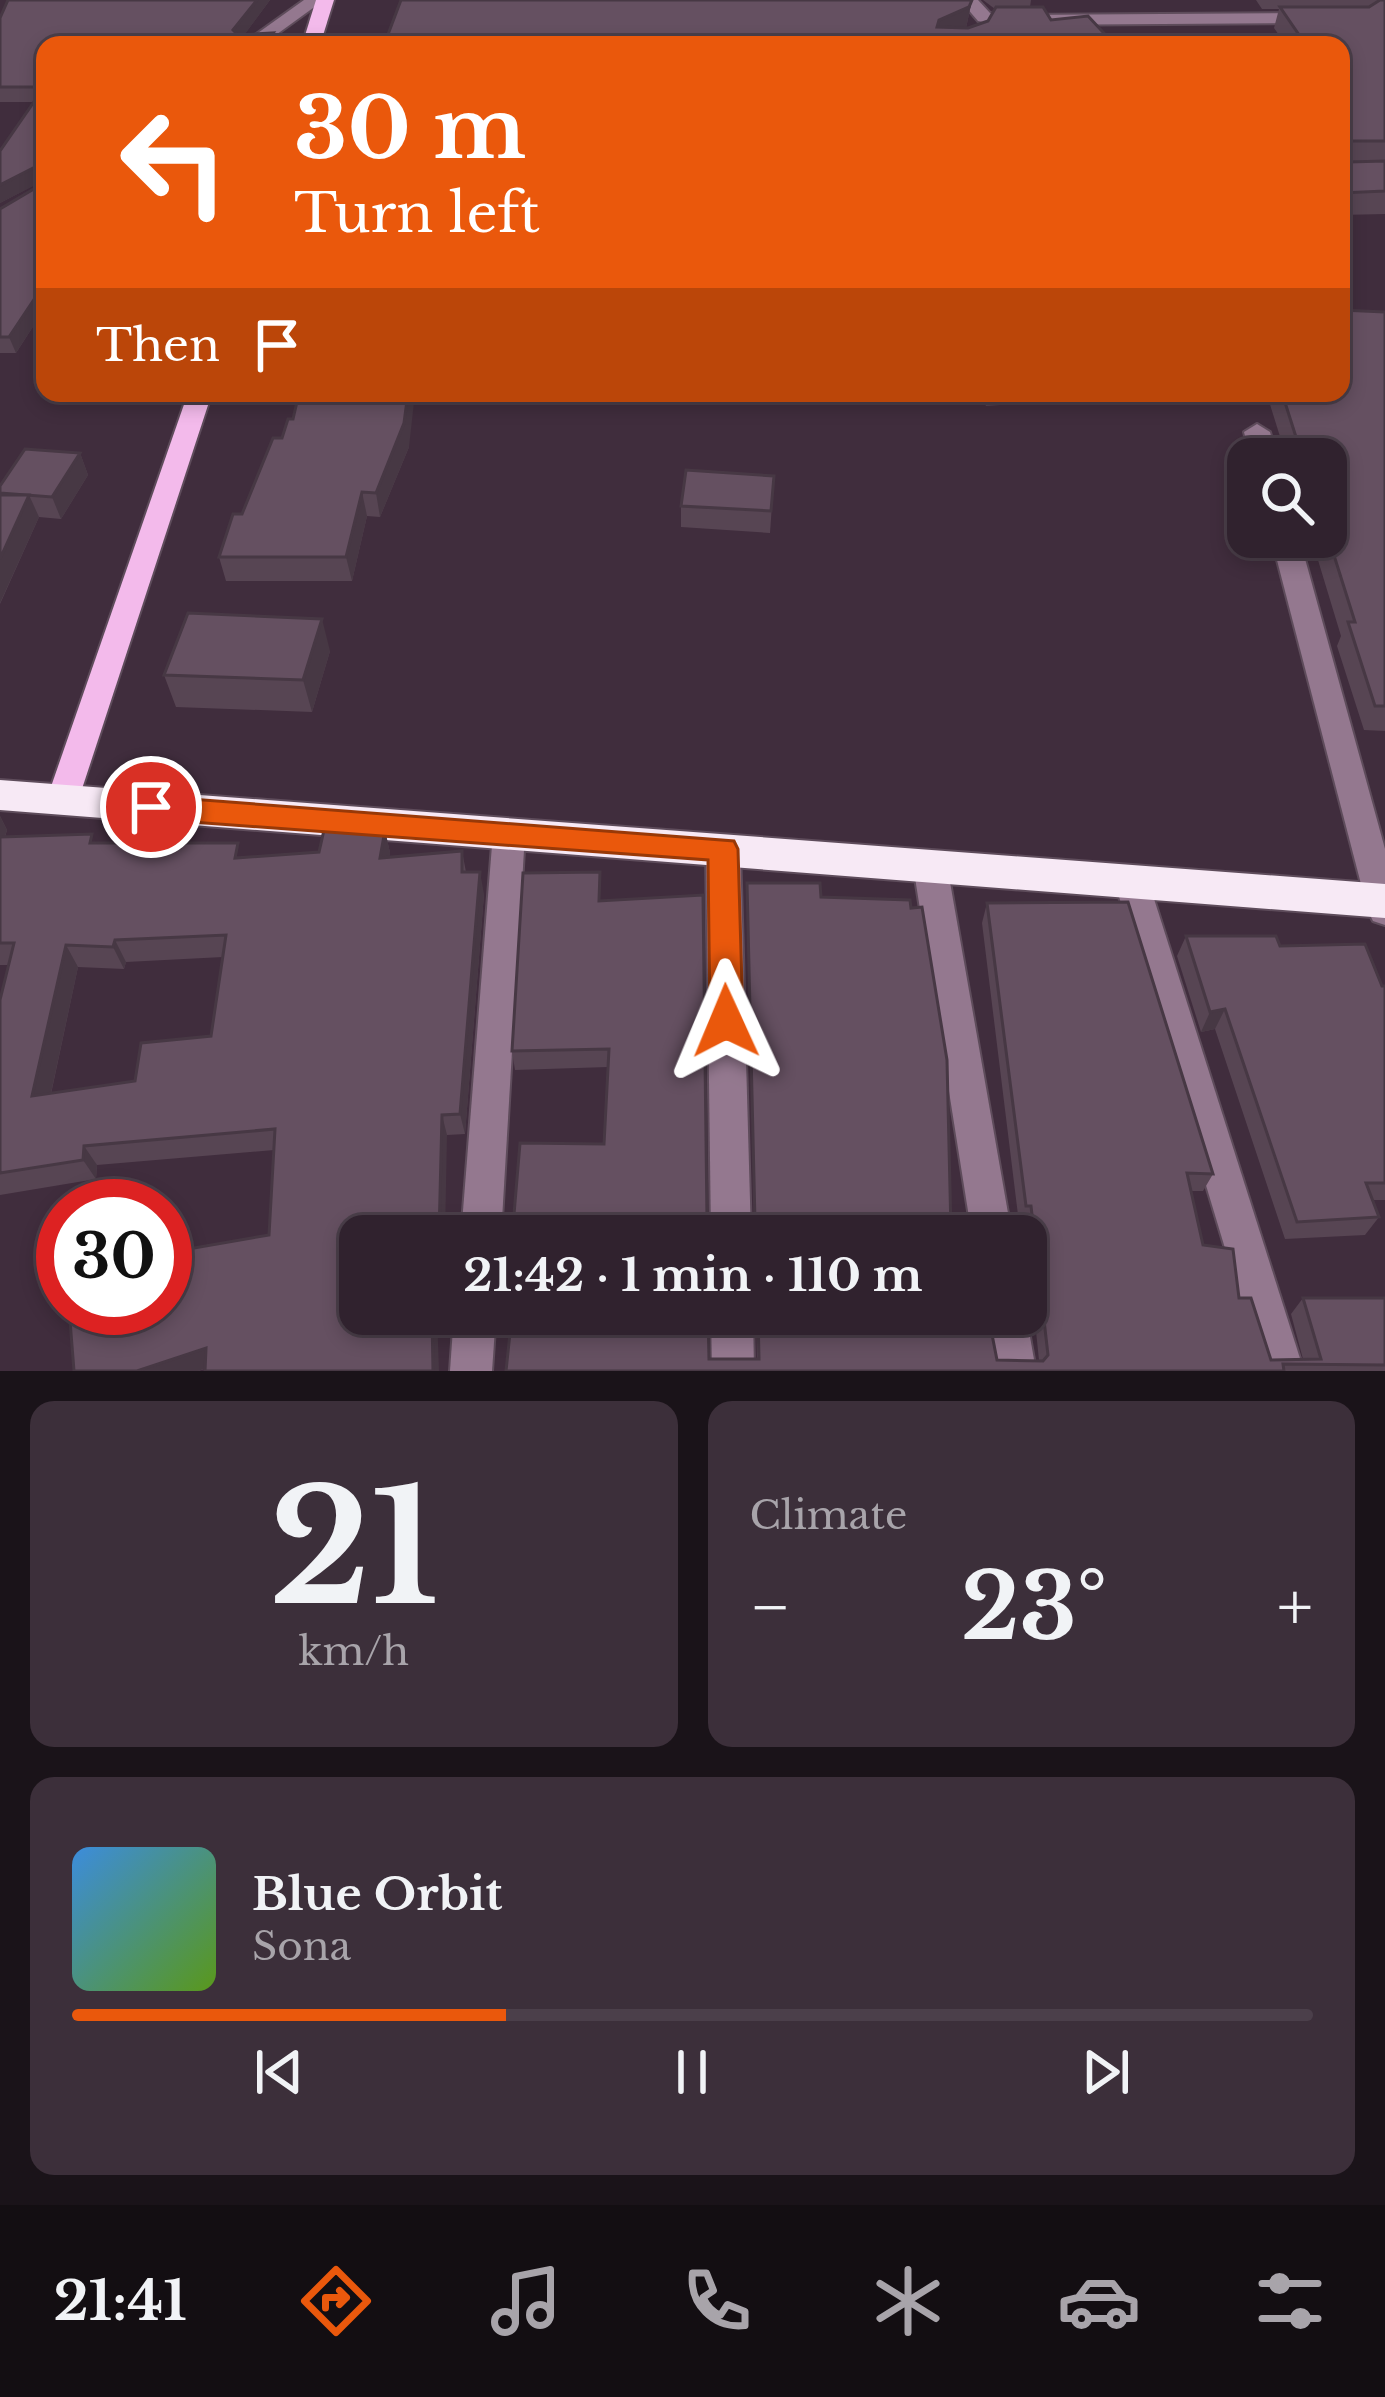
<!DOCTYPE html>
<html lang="en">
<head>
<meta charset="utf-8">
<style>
  :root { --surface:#30222e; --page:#3c2f3a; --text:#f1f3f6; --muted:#a8a4aa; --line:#4b3f4a; --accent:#ea580c }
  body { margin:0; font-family:"Libre Baskerville",serif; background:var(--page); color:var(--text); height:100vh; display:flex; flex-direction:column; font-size:45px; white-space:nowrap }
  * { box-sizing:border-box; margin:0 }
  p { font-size:39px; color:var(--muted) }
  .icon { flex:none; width:66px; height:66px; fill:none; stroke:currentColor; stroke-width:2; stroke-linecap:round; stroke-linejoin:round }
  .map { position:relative; height:1371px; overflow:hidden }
  .details { display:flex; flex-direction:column; gap:30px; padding:30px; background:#1a1319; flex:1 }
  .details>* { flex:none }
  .banner { position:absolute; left:36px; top:36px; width:1314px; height:366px; border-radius:24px; box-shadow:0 6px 18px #0003,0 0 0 3px var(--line); background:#ea580c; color:#fff; overflow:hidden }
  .controls { position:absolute; left:1227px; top:438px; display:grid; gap:24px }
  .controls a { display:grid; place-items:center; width:120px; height:120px; border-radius:24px; background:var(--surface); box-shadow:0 6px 18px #0003,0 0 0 3px var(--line); font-size:60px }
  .speed { position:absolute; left:36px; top:1179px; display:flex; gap:24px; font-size:60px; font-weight:700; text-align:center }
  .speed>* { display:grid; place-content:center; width:156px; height:156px; border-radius:50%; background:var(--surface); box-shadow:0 6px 18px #0003,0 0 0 3px var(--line); line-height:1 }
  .speed .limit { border:18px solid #d22; background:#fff; color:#111 }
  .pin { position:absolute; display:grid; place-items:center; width:102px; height:102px; color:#fff; margin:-51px; border:6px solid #fff; border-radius:50%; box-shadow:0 3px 12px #0007 }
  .me { position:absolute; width:132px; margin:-66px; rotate:359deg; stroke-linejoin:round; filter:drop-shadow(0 0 9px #0008) }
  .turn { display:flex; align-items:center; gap:42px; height:252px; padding:0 60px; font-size:54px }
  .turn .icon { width:156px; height:156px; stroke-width:2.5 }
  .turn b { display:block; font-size:84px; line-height:102px }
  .then { display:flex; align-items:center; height:114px; padding:0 60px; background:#0003; gap:24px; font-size:45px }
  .big { font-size:90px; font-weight:700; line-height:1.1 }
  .details .widget { flex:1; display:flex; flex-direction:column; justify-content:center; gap:18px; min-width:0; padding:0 42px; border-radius:24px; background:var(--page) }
  .details .dial { align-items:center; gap:0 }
  .dial b { font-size:156px; line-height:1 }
  .song { display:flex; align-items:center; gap:36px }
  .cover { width:144px; height:144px; border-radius:18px; background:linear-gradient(135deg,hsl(210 70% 55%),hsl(90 70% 35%)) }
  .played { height:12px; border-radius:6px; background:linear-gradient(90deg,var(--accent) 35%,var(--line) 35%) }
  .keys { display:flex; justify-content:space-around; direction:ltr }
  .heat { display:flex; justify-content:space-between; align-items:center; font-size:66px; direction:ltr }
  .details .tiles { flex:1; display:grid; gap:30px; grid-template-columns:1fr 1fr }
  .widget:last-child { grid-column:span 2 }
  .trip { position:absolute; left:339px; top:1215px; width:708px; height:120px; border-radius:24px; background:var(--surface); box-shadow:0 6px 18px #0003,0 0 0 3px var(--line); font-weight:700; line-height:120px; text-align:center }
  .menu { display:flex; height:192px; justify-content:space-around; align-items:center; background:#130e12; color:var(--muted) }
  .menu .icon { width:84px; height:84px }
  .menu .selected { color:var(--accent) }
  .menu b { font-size:54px; color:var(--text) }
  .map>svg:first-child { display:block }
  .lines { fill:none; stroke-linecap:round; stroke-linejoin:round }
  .minor-casing { stroke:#5e4c5b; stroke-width:4 }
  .major-casing { stroke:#5e4c5b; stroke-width:4 }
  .highway-casing { stroke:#5e4c5b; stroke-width:4 }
  .minor { fill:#94788f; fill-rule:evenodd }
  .major { fill:#f3baeb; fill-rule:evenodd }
  .highway { fill:#f7e9f5; fill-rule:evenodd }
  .wall { fill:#574553; fill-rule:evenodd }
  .shaded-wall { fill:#473844 }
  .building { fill:#655061; stroke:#473844; stroke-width:3; fill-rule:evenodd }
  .route { fill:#ea580c; stroke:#983908; stroke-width:3 }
</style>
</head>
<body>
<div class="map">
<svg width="1385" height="1371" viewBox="0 0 1385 1371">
  <rect width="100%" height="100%" fill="#402d3d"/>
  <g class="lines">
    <defs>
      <g id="minor">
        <path d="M304,0h20l-62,45h-21z"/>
        <path d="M960,0h18l12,13 10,2 314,-2 9,5 -9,5 -314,2 -22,-4z"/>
        <path d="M1257,424l13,8 7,27h-26l-7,-27z"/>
        <path d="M1271,537h28l86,312v76l-12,-4 -5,-10z"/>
        <path d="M509,820l12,4 4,9 -24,403h-40l32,-403 4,-9z"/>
        <path d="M723,836l12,4 5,9 11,387h-40l-5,-387 5,-9z"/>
        <path d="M930,851l12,4 5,10 65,371h-40l-59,-371 5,-10z"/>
        <path d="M1131,866l12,4 5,10 156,491h-42l-148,-491 5,-10z"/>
        <path d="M454,1314h42l-4,57h-42z"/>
        <path d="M711,1314h42l1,57h-42z"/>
        <path d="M984,1314h42l10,57h-42z"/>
      </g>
      <g id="major">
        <path d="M316,0h18l-14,45h-18z"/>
        <path d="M188,393h24l-134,408 -5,9 -11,4 -11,-4 -5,-9z"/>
      </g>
      <path id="highway" d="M0,780l1385,104v34l-1385,-108z"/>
    </defs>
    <use href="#minor" class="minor-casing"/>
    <use href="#major" class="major-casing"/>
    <use href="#highway" class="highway-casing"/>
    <use href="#minor" class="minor"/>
    <use href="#major" class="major"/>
    <use href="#highway" class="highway"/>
  </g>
  <g class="wall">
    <path d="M8,0h262l-26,35 -199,10v267l-2,-1 -27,42h-16v-144l42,-25v-3l-42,22 34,-101h-34v-84z"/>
    <path d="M401,0h571l-6,28h2l20,-7 7,-12 -12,-9h48l-1,7 21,13 64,25z"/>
    <path d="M1256,0h129v214l-44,1v-170h-55l-12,-17 5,-19h-17z"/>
    <path d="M1385,312v419l-21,-1 -27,-84 4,-10 -30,-99h15v-78h-39l-19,-61 -15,-1 -1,-4h89z"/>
    <path d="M980,393h81l-2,8 -73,5z"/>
    <path d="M293,419l116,28 -29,70 -13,-1 -15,65h-126l-7,-24z"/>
    <path d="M80,453l8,22 -27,44 -22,-2 -39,87v-118z"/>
    <path d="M774,476l-4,57 -89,-6v-21z"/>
    <path d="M330,651l-18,61 -136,-5 -12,-32z"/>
    <path d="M0,816l7,14 -2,7 92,6 146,15 76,-6 66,-22 5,23 -1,4 73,-6 4,21 18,22 -19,240 -18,1 -242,234 -7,2h-124l195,-136 5,-85 -177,15 -1,14 -96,16v-195l9,-35h-9zM223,957l-12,79 -76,45 -84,13 27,-127 46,2 2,-7z"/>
    <path d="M747,883l74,14 130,334 8,5h-444l-2,-10 91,-82 4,-77 -93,3 -3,-19 89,-150 106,318 4,5 43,-2z"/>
    <path d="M987,903l226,271 -10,17h-12l12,54 36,53 32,62 32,-1 -12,-45 12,-16h82v73h-879l203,-12h48l-1,-45h232l9,46h42l-13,-124 -2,-13h-5l-37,-300z"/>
    <path d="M1186,936l94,10 105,40v214h-13l7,17 -14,18 -80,4 -70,-210 -14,3 -24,-76z"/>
  </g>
  <g class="shaded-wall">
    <path d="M257,0h13l-33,45 -4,-15z"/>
    <path d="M972,0l-6,28 -30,13 3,-21z"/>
    <path d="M273,33l3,12h-13z"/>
    <path d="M43,163l2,17 -45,23v-18z"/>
    <path d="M37,295l6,16 -27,42 -7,-16z"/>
    <path d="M408,393h7l-6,54 -29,70 -4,-24z"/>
    <path d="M80,453l8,22 -27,44 -9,-22z"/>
    <path d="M362,492l5,24 -15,65 -6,-24z"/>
    <path d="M29,495l10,22 -39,86v-44z"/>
    <path d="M322,619l8,32 -18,61 -9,-32z"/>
    <path d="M0,816l7,14 -7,21z"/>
    <path d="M385,830l5,23 -5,27 -5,-22z"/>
    <path d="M480,872l4,22 -19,240 -5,-20z"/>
    <path d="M115,940l11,22 -2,7 -11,-22z"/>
    <path d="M66,945l12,22 -32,149 -14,-20z"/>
    <path d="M1225,1009l-10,20 -14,3 9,-20z"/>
    <path d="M442,1115l5,20 -2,101h-6z"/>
    <path d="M84,1146l13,19 -1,14 -13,-19z"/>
    <path d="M432,1314h5l2,57h-6z"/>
    <path d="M206,1348l11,16 -19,7h-61z"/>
  </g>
  <g class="building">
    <path d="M8,0h249l-24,30 5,5 35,-2 -10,12h-218v42h-45v-69z"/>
    <path d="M401,0h571l-3,7 -30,13 -2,7 31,1 20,-7 8,-14h47l8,13 37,-4 27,29h-731z"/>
    <path d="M1380,0h5v141h-37l-4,5 5,16 36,-1v30l-44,2v-148h-35l-26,-38h89z"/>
    <path d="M45,91v205l-8,-1 -28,42h-9v-128l42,-25 1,-21 -43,22v-34l38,-55z"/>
    <path d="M1341,310l44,2v394h-10l-27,-84h7l-29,-92v-71h-23l-21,-66h59z"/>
    <path d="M299,393h109l-4,30 -28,70 -14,-1 -16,65h-127l14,-43h9l31,-76h9l6,-19h5z"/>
    <path d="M25,449l55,4 -28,44 -52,-4v-7z"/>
    <path d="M686,470l88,6 -3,35 -90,-5z"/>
    <path d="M0,495h29l-29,64z"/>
    <path d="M188,613l134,6 -19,61 -139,-5z"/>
    <path d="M324,830h61l-5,28 82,-7v21h18l-20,242 -18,1 -3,121h-79v78h72l1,57h-228l1,-23 -69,23h-63l-5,-63h96v-55l104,-18 6,-106 -191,17 -1,14 -83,13v-173l14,-57h-14v-106l92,-3 -2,9h148l-3,15 84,-6zM226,935l-15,101 -70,7 -6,38 -103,15 34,-151 47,2 2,-7z"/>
    <path d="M600,872l-1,29 104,-6 4,324 4,5 44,-2 -8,-339h73l1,14 89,3 1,8 11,-1 25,153 4,171h8v5h-331l1,-3 -15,-1 1,-5 -102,-1 7,-83 84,1 5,-95 -97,2 11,-178z"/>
    <path d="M1128,902l85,272 -26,-1 16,72 30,4 6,49h12l20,62 50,-1 -18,-61h82v67l-102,-1 1,7h-778l6,-57h196l1,45h50l-1,-45h230l9,46 46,1 5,-6 -17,-149h-5l-39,-303z"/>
    <path d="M1186,936h90l4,10 85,-2 17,42h3v197h-19l13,34 -82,5 -72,-213 -15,3z"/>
  </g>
  <path class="route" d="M151,796l583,45 4,8 5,172 -5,11 -12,4 -11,-4 -5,-11 -2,-161 -557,-41 -10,-4 -4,-8 4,-8z"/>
</svg>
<div class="controls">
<a><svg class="icon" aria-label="search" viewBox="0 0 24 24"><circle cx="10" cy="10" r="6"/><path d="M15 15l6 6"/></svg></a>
</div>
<div class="speed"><div class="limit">30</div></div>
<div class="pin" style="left:151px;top:807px;background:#d93025"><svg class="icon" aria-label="arrive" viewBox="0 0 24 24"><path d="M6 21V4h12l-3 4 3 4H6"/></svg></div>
<svg class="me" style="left:726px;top:1021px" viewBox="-20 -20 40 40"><path d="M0-17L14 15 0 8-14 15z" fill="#ea580c" stroke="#fff" stroke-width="4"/></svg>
<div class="trip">21:42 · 1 min · 110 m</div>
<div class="banner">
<div class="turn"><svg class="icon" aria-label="left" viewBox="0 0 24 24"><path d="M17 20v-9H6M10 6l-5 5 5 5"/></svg><div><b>30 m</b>Turn left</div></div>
<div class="then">Then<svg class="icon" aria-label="arrive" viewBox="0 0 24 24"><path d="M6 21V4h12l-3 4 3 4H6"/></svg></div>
</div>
</div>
<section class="details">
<div class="tiles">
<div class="widget dial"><b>21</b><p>km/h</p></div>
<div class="widget"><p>Climate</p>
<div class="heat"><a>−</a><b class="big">23°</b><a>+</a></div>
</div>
<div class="widget">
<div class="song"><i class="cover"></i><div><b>Blue Orbit</b><p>Sona</p></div></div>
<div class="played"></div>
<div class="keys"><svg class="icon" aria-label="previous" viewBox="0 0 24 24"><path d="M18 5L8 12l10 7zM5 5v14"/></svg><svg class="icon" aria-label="pause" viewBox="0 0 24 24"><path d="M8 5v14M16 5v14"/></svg><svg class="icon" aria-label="next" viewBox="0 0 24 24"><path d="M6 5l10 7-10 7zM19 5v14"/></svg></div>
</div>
</div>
</section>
<nav class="menu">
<b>21:41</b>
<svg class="icon selected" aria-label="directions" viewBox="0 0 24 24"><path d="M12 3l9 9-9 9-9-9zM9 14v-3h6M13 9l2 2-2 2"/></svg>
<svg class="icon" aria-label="music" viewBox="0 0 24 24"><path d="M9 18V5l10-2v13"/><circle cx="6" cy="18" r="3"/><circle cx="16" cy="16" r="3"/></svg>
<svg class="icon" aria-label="phone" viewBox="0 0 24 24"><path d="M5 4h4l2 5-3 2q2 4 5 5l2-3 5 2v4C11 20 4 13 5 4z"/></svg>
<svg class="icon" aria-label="climate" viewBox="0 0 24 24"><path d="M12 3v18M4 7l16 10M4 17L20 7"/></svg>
<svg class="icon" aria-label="car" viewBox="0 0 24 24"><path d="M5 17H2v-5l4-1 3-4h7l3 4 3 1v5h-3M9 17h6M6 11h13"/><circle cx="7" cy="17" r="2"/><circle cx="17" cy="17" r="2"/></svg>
<svg class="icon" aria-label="filters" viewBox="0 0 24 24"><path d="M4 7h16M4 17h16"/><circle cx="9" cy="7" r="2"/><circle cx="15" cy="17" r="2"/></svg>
</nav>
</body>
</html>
